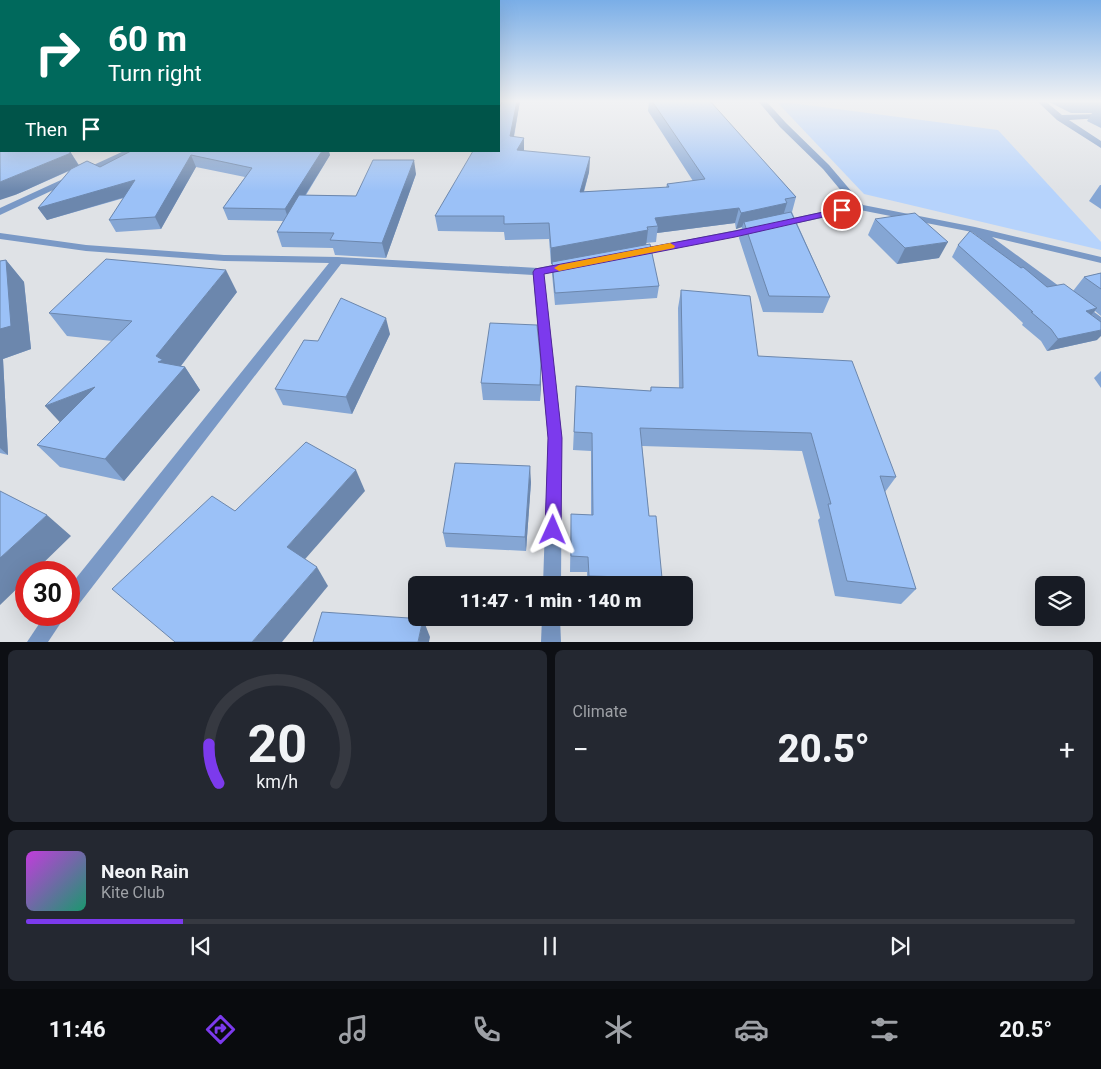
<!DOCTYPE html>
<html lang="en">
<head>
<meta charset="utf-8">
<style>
  :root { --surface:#171b24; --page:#242831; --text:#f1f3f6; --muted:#9ea1a6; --line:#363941; --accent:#7c3aed }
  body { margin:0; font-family:Roboto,sans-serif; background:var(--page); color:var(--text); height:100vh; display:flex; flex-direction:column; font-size:19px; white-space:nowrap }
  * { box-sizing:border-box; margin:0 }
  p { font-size:16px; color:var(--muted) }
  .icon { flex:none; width:28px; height:28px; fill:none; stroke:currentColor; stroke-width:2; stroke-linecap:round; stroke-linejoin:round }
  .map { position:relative; height:642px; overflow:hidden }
  .drawer { display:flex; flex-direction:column; gap:8px; padding:8px; background:#0d0f14; flex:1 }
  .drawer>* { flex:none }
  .hud { position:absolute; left:0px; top:0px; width:500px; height:152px; box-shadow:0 5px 20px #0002; background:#00695c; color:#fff; overflow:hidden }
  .fabs { position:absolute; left:1035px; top:576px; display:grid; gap:10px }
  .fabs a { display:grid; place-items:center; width:50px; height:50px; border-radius:8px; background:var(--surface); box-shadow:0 5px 20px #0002; font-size:25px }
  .speed { position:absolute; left:15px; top:561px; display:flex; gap:10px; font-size:25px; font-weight:700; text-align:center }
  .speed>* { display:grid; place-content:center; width:65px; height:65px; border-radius:50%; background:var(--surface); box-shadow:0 5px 20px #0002; line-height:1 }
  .speed .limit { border:8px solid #d22; background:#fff; color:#111 }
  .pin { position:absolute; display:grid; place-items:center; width:42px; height:42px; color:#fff; margin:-21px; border:2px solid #fff; border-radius:50%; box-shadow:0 1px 5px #0007 }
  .me { position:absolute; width:55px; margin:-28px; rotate:1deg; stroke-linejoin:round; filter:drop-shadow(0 0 4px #0008) }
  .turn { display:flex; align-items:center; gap:18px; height:105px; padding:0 25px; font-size:22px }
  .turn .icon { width:65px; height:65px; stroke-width:2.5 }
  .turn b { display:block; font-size:35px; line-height:42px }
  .then { display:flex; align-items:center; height:48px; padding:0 25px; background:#0003; gap:10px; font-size:19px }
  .big { font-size:38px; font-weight:800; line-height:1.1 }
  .drawer .tile { flex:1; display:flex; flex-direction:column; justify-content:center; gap:8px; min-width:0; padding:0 18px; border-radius:8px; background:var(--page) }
  .drawer .dial { align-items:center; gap:0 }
  .dial svg { height:130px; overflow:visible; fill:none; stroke:var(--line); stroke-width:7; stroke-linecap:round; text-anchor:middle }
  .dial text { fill:var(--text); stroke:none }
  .song { display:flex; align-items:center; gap:15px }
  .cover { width:60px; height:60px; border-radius:8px; background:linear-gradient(135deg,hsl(290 70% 55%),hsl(160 70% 35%)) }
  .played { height:5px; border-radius:2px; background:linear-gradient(90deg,var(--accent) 15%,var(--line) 15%) }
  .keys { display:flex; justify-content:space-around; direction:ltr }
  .heat { display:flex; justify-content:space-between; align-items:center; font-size:28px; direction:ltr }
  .drawer .tiles { flex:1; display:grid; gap:8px; grid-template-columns:1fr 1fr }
  .tile:last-child { grid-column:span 2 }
  .trip { position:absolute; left:408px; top:576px; width:285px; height:50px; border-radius:8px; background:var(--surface); box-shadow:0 5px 20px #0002; font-weight:800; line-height:50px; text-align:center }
  .menu { display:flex; height:80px; justify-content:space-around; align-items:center; background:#090b0e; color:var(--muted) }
  .menu .icon { width:35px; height:35px }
  .menu .on { color:var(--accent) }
  .menu b { font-size:22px; color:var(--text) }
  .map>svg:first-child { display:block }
  .green { fill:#b6d3fc }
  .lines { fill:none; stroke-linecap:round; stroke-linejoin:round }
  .minor { fill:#7a99c6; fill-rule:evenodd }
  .wall { fill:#85a6d4 }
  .shaded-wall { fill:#6c87ad }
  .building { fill:#9bc1f7; stroke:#6c87ad }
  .route { fill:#7c3aed; stroke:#51269a }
  .slow { fill:#f59e0b }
</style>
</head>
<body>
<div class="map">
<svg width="1101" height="642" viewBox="0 0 1101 642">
  <rect width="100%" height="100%" fill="#dfe2e6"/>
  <path class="green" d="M776,101l222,29 103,112v8l-237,-56z"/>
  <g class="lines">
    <g class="minor">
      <path d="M758,101h8l20,22 43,42 34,40 112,22 126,30v6l-109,-26 109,80v10l-4,-1 -125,-94 -112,-22 -81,17 -4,-1 -1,-2 1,-2 78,-17 -30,-36 -43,-42z"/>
      <path d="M1037,101h8l17,14 39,-1v4l-32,2 32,21v7l-44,-28z"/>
      <path d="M124,151h12l-136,64v-7z"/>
      <path d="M757,226l4,1 1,2 -1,2 -126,25 -6,-3 6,-3z"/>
      <path d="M0,233l86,12 138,10 114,2 200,11 30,-6 4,1 2,3 -2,3 -28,5 18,164 -1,147h-18l5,-147 -15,-163 -192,-11 -265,344 -7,2v-23l260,-324 -105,-2 -138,-10 -86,-12z"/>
      <path d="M45,615h21l-18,27h-21z"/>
      <path d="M542,618h18l1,24h-20z"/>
    </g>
  </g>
  <g class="wall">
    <path d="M499,101h21l-6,36 10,1v13l66,6 -1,15 -5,20 82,-4 1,-4 26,-3 -45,-70 1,-10h61l86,96 -4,15 38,85 -7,16 -60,-1 -24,-74 3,-11 -6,2 -1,-6 -78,10 -1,9 -10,1v2l13,41 -2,12 -102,7 -3,-31v-11l-1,1 -2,-25 -44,1 -1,-8 -66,-1 -3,-15 64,-65z"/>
    <path d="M1047,101h54v27l-14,-7 5,-8h-21z"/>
    <path d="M131,151l199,4 -24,40 50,1 60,-22 -30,84 -51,-3 -2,-7 -51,-1 -5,-15 6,-11 -55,-1 -5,-12 22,-31 -49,-10 -35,62 -45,3 -7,-12 15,-22 -77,22 -9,-12 31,-37 -54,24 56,-42 8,12 21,2z"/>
    <path d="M1100,185h1v24l-12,-8z"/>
    <path d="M875,219l64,39 -42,6 -29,-29z"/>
    <path d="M958,245l89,42 26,4 11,-14 17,-4v43l-6,-5 -3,4 5,25 -50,11 -6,-10 -19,-16 1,-2 -71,-66z"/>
    <path d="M6,260l18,22 7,67 -28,10 5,96 -8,-2v-192z"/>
    <path d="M681,290l77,66 138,121 -11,15 31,97 -15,15 -66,-8 -17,-76 2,-2 -18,-67 -160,-5 7,70 13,62 -2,7h-73v-13h-17l1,-58 20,1v-64l-18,-1 3,-64 74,5 1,-4 28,1 -1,-80z"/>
    <path d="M237,292l-56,74 4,1 15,23 -76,91 -64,-14 -23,-22 23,-23 52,-81 -45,-5 -18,-23z"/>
    <path d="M390,334l-38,80 -69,-9 -8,-16 43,-48z"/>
    <path d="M1101,371v17l-7,-10z"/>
    <path d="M541,381l-1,20 -57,-1 -2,-17z"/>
    <path d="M531,482l-5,69 -80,-4 -3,-14z"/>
  </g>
  <g class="shaded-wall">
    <path d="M517,101h3l-9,50 -1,-15z"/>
    <path d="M524,138v14l-7,-2z"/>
    <path d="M322,151h7l1,4 -41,66 -4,-12z"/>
    <path d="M71,153l8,13 -64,29 -15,5v-18z"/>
    <path d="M191,155l5,12 -35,62 -6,-12z"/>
    <path d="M590,157l-1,15 -10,36 1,-16z"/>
    <path d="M414,160l2,14 -30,84 -4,-15z"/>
    <path d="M135,180l7,12 -95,28 -9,-12z"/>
    <path d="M787,203l-5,16 -38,3 -2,5 -6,2 5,-16z"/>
    <path d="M739,208l-4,15 -78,10 1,-7 -3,-8z"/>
    <path d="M648,230l-2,16 -95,18v-16z"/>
    <path d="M948,242l-9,16 -42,6 8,-16z"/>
    <path d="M6,260l18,22 7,67 -28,10 5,96 -8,-7v-119z"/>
    <path d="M226,270l11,22 -64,84 12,-9 15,23 -76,91 -19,-22 53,-97 -2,-6z"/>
    <path d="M1097,308l-10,13 -1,-10z"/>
    <path d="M386,318l4,16 -38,80 -6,-17z"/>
    <path d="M1101,330v6l-4,4 -50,11 11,-12z"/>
    <path d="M541,364v17l-1,20v-16z"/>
    <path d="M95,387l-29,42 -21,-23z"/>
    <path d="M530,466l1,16 -5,69 -1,-14z"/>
    <path d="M356,470l9,21 -66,75 -12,-19z"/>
    <path d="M47,515l24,21 -37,36h-8v8l-26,25v-47z"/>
    <path d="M317,567l11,19 -46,56h-30z"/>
    <path d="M423,619l7,18 -1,5h-11z"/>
  </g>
  <g class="building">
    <rect x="0" y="101" width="1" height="21"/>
    <path d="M499,101h18l-7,35 14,2 -7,12 73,7 -10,35 89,-5 -2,-3 38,-5 -53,-78h58l86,96 -11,2 2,4 -46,10 -2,-5 -84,10 3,8 -11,1 1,3 -97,18 -2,-25 -45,1v-8h-69l38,-65h26v-43l3,-6h-3z"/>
    <path d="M1,140v11h67l3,2 -71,29v-41z"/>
    <path d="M131,151h191l-37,58 -62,-1 29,-40 -61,-13 -36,62 -46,3 26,-40 -97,28 33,-39 16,-8 13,6z"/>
    <path d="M373,160h41l-32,83 -52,-3 4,-7 -57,-1 22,-37 57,1z"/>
    <path d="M791,212l39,85 -61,-1 -25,-74z"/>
    <path d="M915,213l33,29 -43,6 -30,-29z"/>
    <path d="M970,231l51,37 2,-1 24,20 17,-3 33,24 -11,3 15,11v8l-43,9 -7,-10 -20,-17h2l-75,-67z"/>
    <path d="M650,244l9,42 -104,7 -3,-31z"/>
    <path d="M106,259l120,11 -70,86 7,4 -5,2 27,5 -80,92 -68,-14 58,-58 -50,19 87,-85 -83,-8z"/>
    <path d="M6,260l5,66 -11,3v-68z"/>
    <path d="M1101,273v16l-17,-12z"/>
    <path d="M681,290l69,6 8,60 94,5 44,116 -16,-1 36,113 -69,-8 -19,-77h3l-20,-71 -171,-5 9,88h7l6,62 -73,-2 -1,-19 -17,-1v-42l22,1 -1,-82 -18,-1 2,-46 75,5v-4l32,1z"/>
    <path d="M341,298l45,20 -40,79 -71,-8 29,-49 14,1z"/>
    <path d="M490,323l47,2 4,39 -1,21 -59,-2z"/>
    <path d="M306,442l50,28 -69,77 30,20 -65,75h-77l-63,-53 100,-93 23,15z"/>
    <path d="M455,463l75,3 -5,71 -82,-4z"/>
    <path d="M0,491l47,24 -47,43z"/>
    <path d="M322,612l101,7 -5,23h-105z"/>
  </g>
  <linearGradient id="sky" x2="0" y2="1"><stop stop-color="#7aaee7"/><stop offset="0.53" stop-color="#f1f2f4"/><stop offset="1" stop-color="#f1f2f4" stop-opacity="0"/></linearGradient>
  <rect width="1101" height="191" fill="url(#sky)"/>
  <path class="route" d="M842,208l3,1v3l-110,25 -191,37 18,164 -1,92 -3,5 -5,2 -5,-2 -3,-5 3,-92 -15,-166 2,-3 200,-38z"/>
  <path class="slow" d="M670,243l5,3 -1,2 -115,23 -5,-3 5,-3z"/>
</svg>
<div class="fabs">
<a><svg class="icon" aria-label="layers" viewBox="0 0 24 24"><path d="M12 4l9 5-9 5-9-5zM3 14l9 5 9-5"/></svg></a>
</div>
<div class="speed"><div class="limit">30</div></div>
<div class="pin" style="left:842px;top:210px;background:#d93025"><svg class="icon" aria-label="arrive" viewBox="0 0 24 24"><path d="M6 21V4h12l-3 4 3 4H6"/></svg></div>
<svg class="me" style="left:553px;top:530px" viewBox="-20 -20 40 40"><path d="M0-17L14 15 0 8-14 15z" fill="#7c3aed" stroke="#fff" stroke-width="4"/></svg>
<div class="trip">11:47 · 1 min · 140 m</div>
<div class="hud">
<div class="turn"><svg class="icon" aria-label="right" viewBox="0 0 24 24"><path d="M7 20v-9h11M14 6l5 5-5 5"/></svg><div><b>60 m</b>Turn right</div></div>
<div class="then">Then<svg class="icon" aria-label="arrive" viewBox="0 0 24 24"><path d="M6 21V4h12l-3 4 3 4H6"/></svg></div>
</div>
</div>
<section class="drawer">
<div class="tiles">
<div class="tile dial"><svg viewBox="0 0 100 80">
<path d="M14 69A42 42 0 1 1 86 69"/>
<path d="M14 69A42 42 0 0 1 8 45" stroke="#7c3aed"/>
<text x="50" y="56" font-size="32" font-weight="700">20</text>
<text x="50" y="72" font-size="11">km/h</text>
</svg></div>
<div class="tile"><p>Climate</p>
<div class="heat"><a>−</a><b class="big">20.5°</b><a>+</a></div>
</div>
<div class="tile">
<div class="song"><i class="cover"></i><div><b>Neon Rain</b><p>Kite Club</p></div></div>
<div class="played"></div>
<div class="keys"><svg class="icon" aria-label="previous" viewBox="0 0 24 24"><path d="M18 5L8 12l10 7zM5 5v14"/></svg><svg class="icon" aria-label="pause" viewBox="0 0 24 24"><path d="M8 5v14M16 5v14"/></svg><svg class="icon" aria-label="next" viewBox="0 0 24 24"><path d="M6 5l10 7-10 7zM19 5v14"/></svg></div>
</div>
</div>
</section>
<nav class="menu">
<b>11:46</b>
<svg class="icon on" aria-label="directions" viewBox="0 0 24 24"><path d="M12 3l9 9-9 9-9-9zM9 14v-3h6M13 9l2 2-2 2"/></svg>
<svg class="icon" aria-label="music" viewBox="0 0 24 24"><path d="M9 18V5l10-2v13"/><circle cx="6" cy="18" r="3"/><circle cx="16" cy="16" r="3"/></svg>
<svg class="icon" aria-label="phone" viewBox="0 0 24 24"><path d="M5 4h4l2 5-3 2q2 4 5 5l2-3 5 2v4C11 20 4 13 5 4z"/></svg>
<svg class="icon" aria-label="climate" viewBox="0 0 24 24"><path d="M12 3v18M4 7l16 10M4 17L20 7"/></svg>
<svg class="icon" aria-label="car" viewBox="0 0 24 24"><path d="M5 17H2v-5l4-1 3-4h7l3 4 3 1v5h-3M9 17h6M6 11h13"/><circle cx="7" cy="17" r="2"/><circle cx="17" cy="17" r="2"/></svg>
<svg class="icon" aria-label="filters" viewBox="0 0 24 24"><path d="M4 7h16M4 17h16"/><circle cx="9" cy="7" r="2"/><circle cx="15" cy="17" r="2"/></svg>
<b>20.5°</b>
</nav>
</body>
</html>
